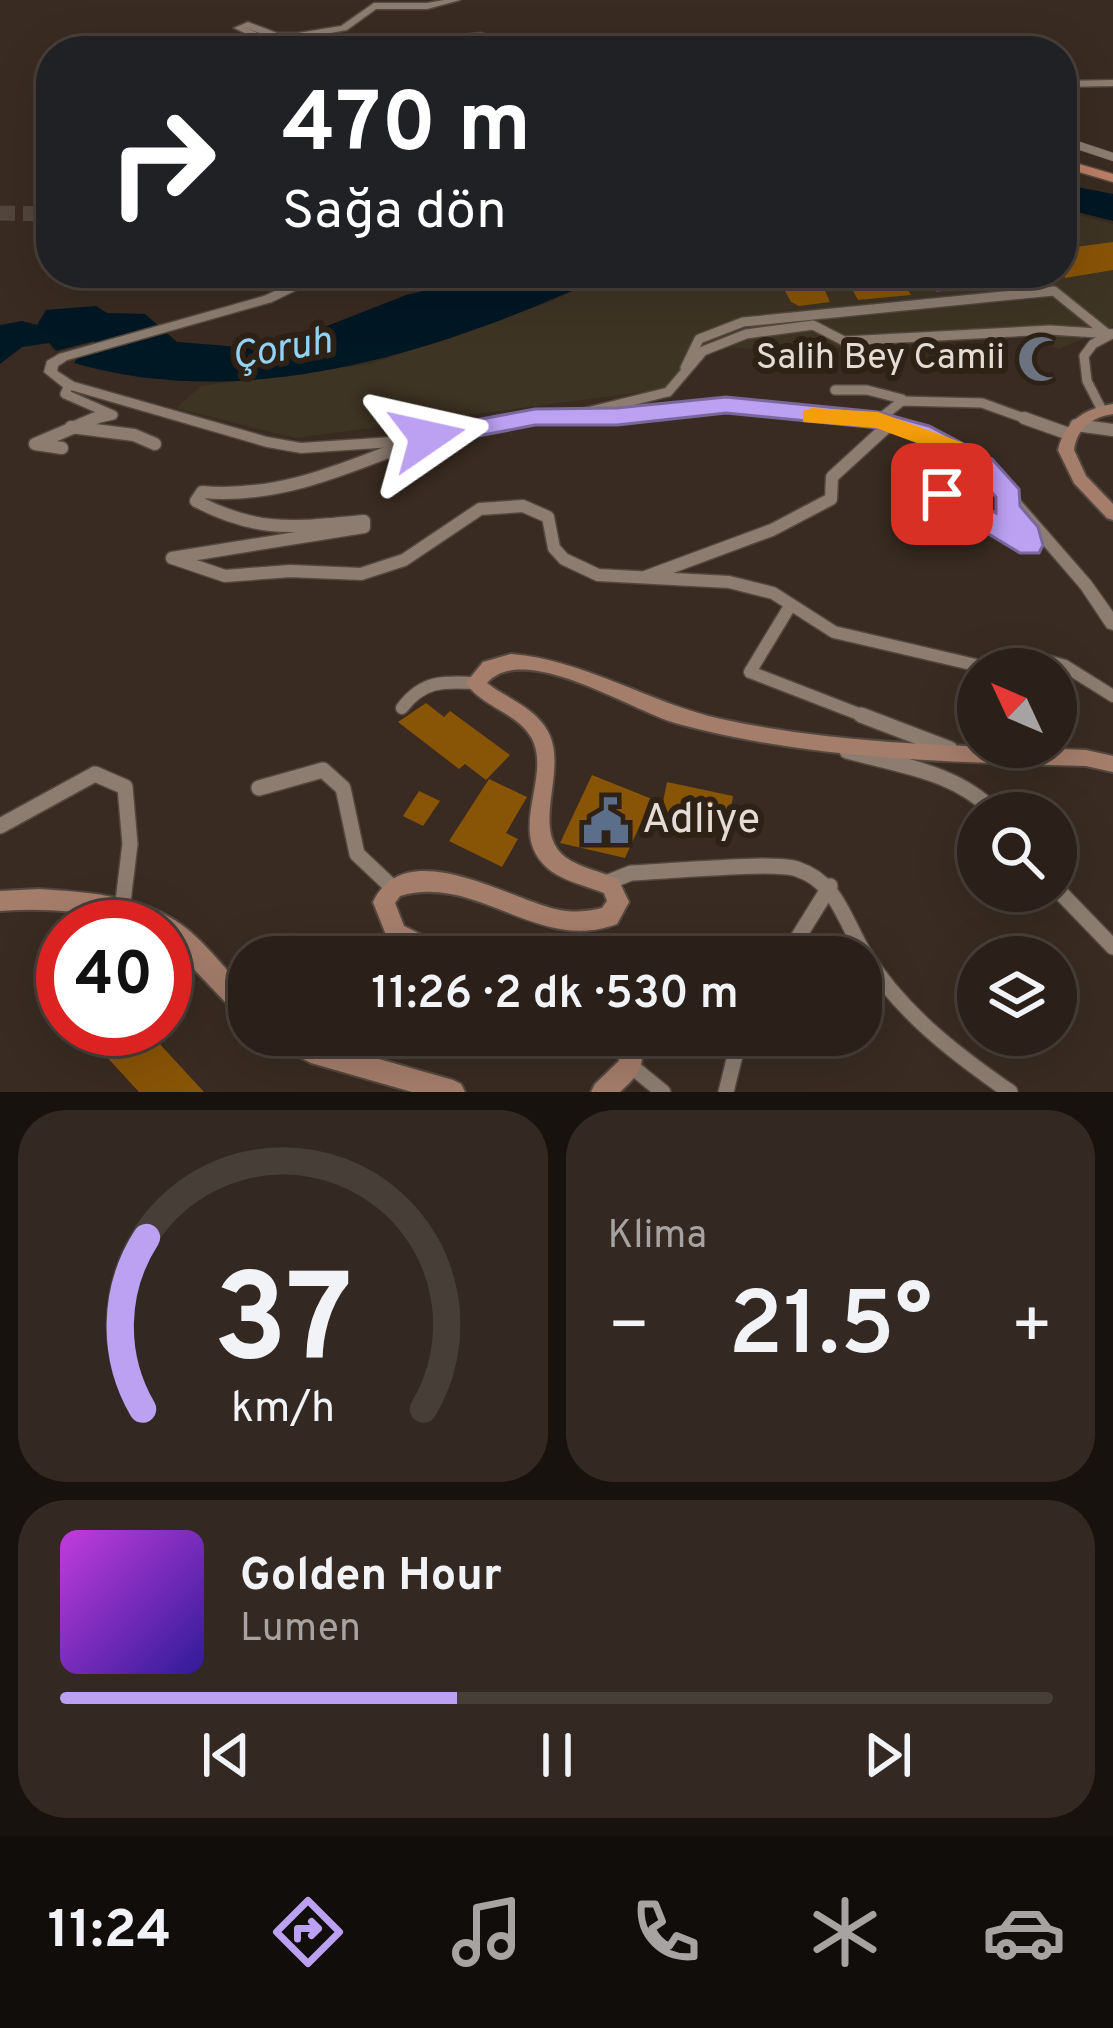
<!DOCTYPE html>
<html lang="tr">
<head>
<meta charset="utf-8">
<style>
  :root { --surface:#2b2019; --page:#332822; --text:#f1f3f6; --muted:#a6a3a2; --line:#473e38; --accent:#bca0f2 }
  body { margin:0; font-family:Overpass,sans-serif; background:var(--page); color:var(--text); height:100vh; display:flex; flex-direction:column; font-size:45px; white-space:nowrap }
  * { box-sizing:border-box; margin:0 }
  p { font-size:39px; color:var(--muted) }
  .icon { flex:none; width:66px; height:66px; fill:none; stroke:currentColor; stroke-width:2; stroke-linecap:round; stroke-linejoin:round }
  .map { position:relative; height:1092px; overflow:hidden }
  .side { display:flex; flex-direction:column; gap:18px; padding:18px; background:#18120e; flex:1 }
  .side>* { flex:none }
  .top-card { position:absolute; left:36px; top:36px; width:1041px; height:252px; border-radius:48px; box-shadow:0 12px 48px #0002,0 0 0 3px var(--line); background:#202124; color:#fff; overflow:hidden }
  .needle { width:78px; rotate:314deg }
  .fabs { position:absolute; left:957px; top:648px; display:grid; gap:24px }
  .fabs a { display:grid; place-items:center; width:120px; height:120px; border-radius:50%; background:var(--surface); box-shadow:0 12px 48px #0002,0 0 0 3px var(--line); font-size:60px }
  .speed { position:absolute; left:36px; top:900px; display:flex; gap:24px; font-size:60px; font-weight:700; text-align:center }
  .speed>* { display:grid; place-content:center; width:156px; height:156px; border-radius:50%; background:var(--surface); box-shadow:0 12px 48px #0002,0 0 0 3px var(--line); line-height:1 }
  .speed .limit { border:18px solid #d22; background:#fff; color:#111 }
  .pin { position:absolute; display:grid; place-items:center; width:102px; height:102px; color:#fff; margin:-51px; border-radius:24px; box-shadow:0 6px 18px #0006 }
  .me { position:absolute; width:132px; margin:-66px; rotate:79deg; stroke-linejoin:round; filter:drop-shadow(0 0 9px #0008) }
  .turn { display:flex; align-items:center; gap:42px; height:252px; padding:0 48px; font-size:54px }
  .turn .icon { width:156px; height:156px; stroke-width:2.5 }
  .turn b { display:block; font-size:84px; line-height:102px }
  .big { font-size:90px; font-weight:600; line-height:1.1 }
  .side .tile { flex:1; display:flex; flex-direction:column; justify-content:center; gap:18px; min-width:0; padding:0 42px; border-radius:48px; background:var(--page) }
  .side .dial { align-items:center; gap:0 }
  .dial svg { height:312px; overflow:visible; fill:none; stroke:var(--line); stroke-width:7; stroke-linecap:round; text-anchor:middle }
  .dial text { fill:var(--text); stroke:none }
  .song { display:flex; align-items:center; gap:36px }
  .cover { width:144px; height:144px; border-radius:18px; background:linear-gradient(135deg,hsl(290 70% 55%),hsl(250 70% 35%)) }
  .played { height:12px; border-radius:6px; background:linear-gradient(90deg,var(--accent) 40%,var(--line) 40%) }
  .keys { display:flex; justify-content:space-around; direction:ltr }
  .heat { display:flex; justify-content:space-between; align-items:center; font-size:66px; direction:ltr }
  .side .tiles { flex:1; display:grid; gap:18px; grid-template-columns:1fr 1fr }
  .tile:last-child { grid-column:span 2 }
  .trip { position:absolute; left:228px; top:936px; width:654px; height:120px; border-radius:48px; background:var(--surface); box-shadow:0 12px 48px #0002,0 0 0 3px var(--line); font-weight:600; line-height:120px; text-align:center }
  .tab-bar { display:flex; height:192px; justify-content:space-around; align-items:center; background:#110d0a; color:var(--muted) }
  .tab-bar .icon { width:84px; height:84px }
  .tab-bar .on { color:var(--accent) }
  .tab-bar b { font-size:54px; color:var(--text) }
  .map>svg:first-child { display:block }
  .education { fill:#3e3424 }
  .water { fill:#001724 }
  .building { fill:#885406 }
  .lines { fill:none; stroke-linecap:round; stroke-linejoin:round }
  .primary-tunnel { stroke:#53463c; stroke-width:15; stroke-dasharray:15 8; stroke-linecap:butt }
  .minor-far3-casing { stroke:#53483f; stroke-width:9 }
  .minor-far2-casing { stroke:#53483f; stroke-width:12 }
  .minor-far1-casing { stroke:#53483f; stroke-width:15 }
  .minor-casing { stroke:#53483f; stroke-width:18 }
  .tertiary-casing { stroke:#53483f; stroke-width:3 }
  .secondary-casing { stroke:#53483f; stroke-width:4 }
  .primary-casing { stroke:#53483f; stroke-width:3 }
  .minor-far3 { stroke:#8d7d71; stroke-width:8 }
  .minor-far2 { stroke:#8d7d71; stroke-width:9 }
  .minor-far1 { stroke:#8d7d71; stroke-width:12 }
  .minor { stroke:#8d7d71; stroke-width:15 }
  .tertiary { fill:#8d7d71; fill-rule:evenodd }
  .secondary { fill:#a57d6b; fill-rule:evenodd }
  .primary { fill:#bc7e65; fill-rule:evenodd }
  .route { fill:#bca0f2; stroke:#7a689d; stroke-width:3 }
  .slow { fill:#f59e0b }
  .labels { text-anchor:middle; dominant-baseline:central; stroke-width:12; stroke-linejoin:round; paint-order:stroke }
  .poi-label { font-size:36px; fill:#e5dcd5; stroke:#2e2217; text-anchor:end }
  .water-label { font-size:39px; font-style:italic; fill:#92d3f5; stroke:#2e2217 }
  .near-poi-label { font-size:42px; fill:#e5dcd5; stroke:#2e2217; text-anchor:start }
</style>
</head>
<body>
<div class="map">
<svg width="1113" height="1092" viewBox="0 0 1113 1092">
  <rect width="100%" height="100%" fill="#392b21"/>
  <path class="education" d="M1062,211l51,13v102l-54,23 -35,-13 -145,7 -81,10 -92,-8 -40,44 -371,49 -119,-30 25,-22 169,-22 180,-62 63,-29h449z"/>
  <g class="water">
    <path d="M1062,184l51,10v27l-51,-13z"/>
    <path d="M502,273h109c-162,76 -359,142 -537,90l4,-6 19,-6 -3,-10 -38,10 -7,-8 -27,4 -22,17v-39l22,-4 15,4 9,-15 50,-4 11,7 38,1 32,28 64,5 86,-21 79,-31z"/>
  </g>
  <g class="building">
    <path d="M1062,241l6,7 45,-6v28l-48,8z"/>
    <path d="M803,273l15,2 12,27 -31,4 -8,-4 -12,-22z"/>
    <path d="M873,273h24l14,22 -53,5 -13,-24z"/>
    <path d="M919,273h97l8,11 -30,2 -4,-4 -53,10z"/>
    <path d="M426,703l18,14 6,-6 60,44 -24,25 -21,-16 -6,5 -61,-47z"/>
    <path d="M592,775l60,24 -27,59 -65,-15z"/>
    <path d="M489,779l38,18 -21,36 12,6 -16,28 -53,-26z"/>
    <path d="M667,782l66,14 -6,35 -67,-14z"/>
    <path d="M419,791l21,10 -17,25 -20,-10z"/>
    <path d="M81,1029h65l58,63h-65z"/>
  </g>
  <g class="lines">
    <path class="primary-tunnel" d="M0,213l47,1"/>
    <defs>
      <path id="minor-far3" d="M1062,140l51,17"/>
      <g id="minor-far2">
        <path d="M685,368l14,-29 44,-17 311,-31 51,41"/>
        <path d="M69,385l-4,9 48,21 -27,6"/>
        <path d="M835,390h32l35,9"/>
        <path d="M1102,410l-15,-29 -3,-25 9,-12 19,-10"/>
        <path d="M575,415l93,-23 35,-41 43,-17 67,-9 31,16 206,-11 63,4"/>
        <path d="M878,420l24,-19 80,2 50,18"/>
      </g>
      <g id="minor-far1">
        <path d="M1024,418l45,16"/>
        <path d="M1076,425l37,5"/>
        <path d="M71,427l63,8 21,9"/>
        <path d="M421,439c-72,28 -141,60 -219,53l-6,9c64,33 98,26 168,20v6l-192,31 53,18 65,-5 71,3 43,-14 76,-51 43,-3 25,11 6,31 10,11 34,16 131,7 44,11 61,39 150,35 60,-7 21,6 48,30"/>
        <path d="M62,448l-27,-4 61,-26"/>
        <path d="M942,493l87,53 -1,-12 -22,-27 4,-11"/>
        <path d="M645,577l127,-47 59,-31 1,-22 59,-54"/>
        <path d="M790,606l-40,66 119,46"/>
        <path d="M402,708c20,-27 41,-27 73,-25"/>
      </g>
      <g id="minor">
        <path d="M861,715l89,34"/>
        <path d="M847,751c54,15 108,20 149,62"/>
        <path d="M259,788l64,-18 20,18 14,66 36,34"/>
        <path d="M0,826l95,-52 30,13 5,57 -8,66"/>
        <path d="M606,883l25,-10c34,-1 140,-12 166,-4 40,13 47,51 67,84 36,59 90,100 146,139"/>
        <path d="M1056,888l57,59"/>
        <path d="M786,957l44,-71"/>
        <path d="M631,1066l32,26"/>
        <path d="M726,1092l14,-57"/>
      </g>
      <g id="tertiary">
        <path d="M444,0h16l-33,9h-51l-29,21 -49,9h-22l-30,-11 43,19 87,-3 105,-11 3,1v4l-53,13h-16l28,-8 -67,7 -93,1 -49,-23 14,-6 29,11h21l43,-7 33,-23h53z"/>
        <path d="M1113,80v6l-51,1v-6z"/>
        <path d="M315,273h16l-59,29 -205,58 -9,6 -1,5 17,11 193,55 34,6 92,-6 142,-24 82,-1 109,-11 165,17 66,25 30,19 104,119 22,31v18l-6,-2 -26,-39 -104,-121 -30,-19 -58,-22 -163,-18 -109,11 -82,1 -142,26 -92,6 -34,-6 -203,-59 -20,-16 3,-11 12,-7 205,-58z"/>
      </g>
      <g id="secondary">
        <path d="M1113,404v10c-21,3 -36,14 -39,36l12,26 27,28v16l-6,-2 -33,-35 -16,-33c7,-29 26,-41 55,-46z"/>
        <path d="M511,654c74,6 138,49 210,65 120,26 243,27 365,31l27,6v16l-27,-6c-138,-4 -277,-6 -411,-43 -45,-13 -151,-82 -188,-40 19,15 47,24 60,47 23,38 -18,99 18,127 15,11 37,15 53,22l11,23 -12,22c-79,30 -140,-51 -217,-28l-5,7 9,23 46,23 3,8h-33l-32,-17 -15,-38c32,-68 132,-5 182,7 17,4 31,3 47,-1l5,-7 -3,-8c-17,-7 -38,-11 -53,-22 -48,-37 3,-94 -20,-134 -15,-25 -49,-30 -65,-54l17,-21z"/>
        <path d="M39,889c45,3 98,6 137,32 28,18 49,49 73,73v26l-19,-13 -65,-68v-12c-21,0 -37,-6 -57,-10 -36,-7 -72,-9 -108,-6v-20z"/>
        <path d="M269,1035h35l11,6 138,39 8,4 4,8h-53l-101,-29 -38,-20z"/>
        <path d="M617,1035h24c2,32 3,35 -21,57h-29l4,-8 24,-23z"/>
      </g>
      <g id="primary">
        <path d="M1062,159l51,15v8l-51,-15z"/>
        <path d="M51,209v8l-11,-3 2,-3z"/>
      </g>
    </defs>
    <use href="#minor-far3" class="minor-far3-casing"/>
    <use href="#minor-far2" class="minor-far2-casing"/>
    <use href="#minor-far1" class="minor-far1-casing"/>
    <use href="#minor" class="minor-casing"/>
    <use href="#tertiary" class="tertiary-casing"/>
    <use href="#secondary" class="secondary-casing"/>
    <use href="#primary" class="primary-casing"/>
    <use href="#minor-far3" class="minor-far3"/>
    <use href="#minor-far2" class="minor-far2"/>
    <use href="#minor-far1" class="minor-far1"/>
    <use href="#minor" class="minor"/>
    <use href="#tertiary" class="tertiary"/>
    <use href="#secondary" class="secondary"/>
    <use href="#primary" class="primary"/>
  </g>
  <path class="route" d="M726,397l152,15 51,14 63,33 27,30 1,17 18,21 5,18 -4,8h-19l-88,-53 -3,-6 3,-7 10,-3 54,29v-16l-23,-26 -61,-33 -34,-10 -152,-15 -109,12h-82l-108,21 -12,-9 12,-8 108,-20 82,-1z"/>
  <path class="slow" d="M812,408l66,4 91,33 4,6 -13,8 -84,-31 -73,-6v-11z"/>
  <defs>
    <symbol id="mosque-bare" viewBox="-9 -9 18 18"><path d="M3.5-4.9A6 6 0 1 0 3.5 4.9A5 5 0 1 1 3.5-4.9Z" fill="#6b7280" stroke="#2e2217" stroke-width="2.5" paint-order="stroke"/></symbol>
    <symbol id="civic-bare" viewBox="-9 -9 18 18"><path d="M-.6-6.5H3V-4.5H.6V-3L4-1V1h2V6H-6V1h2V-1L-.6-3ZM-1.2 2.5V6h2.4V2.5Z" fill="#5c6f8a" stroke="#2e2217" stroke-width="2.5" paint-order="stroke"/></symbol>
  </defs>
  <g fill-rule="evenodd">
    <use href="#mosque-bare" x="1008" y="326" width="66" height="66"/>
    <use href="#civic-bare" x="573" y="788" width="66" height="66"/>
  </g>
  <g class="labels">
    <g class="poi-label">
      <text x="1005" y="359">Salih Bey Camii</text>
    </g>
    <g class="water-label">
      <text transform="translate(282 351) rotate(-10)">Çoruh</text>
    </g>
    <g class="near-poi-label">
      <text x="642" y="821">Adliye</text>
    </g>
  </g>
</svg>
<div class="fabs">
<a><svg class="needle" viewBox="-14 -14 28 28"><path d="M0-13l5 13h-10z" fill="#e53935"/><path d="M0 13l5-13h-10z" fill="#a6a3a2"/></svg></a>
<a><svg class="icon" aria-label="search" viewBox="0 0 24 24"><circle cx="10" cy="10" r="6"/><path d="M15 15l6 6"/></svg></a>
<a><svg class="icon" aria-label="layers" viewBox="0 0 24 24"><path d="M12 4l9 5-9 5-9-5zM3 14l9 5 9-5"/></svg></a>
</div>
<div class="speed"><div class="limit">40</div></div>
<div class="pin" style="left:942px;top:494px;background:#d93025"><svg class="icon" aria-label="arrive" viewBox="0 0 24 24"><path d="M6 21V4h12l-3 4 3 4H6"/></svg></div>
<svg class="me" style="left:427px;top:437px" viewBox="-20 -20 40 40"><path d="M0-17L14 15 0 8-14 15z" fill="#bca0f2" stroke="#fff" stroke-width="4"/></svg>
<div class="trip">11:26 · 2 dk · 530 m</div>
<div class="top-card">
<div class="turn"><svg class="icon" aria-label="right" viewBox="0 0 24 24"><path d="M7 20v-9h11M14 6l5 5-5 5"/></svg><div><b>470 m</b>Sağa dön</div></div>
</div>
</div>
<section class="side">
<div class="tiles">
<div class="tile dial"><svg viewBox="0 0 100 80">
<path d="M14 69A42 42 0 1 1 86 69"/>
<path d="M14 69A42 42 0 0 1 15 25" stroke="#bca0f2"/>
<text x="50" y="56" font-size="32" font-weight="700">37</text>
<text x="50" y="72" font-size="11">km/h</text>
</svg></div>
<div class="tile"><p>Klima</p>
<div class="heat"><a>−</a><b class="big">21.5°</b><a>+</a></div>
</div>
<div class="tile">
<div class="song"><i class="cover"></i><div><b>Golden Hour</b><p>Lumen</p></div></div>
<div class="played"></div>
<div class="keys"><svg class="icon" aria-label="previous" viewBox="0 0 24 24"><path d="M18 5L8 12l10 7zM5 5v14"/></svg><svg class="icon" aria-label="pause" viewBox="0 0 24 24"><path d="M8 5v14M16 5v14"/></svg><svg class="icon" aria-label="next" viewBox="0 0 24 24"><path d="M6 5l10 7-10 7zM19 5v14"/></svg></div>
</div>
</div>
</section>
<nav class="tab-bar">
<b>11:24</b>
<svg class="icon on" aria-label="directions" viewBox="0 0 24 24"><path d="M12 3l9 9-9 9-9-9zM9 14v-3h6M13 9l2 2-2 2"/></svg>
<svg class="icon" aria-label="music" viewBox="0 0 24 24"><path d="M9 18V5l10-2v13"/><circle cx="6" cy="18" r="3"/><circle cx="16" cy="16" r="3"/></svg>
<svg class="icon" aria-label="phone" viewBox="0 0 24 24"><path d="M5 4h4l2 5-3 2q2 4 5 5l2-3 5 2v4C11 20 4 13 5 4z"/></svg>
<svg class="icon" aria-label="climate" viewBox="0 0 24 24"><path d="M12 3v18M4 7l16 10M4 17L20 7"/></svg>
<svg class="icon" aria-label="car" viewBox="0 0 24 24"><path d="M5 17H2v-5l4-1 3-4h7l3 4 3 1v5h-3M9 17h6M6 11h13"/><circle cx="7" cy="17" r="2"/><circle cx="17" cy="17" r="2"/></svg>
</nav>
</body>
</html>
